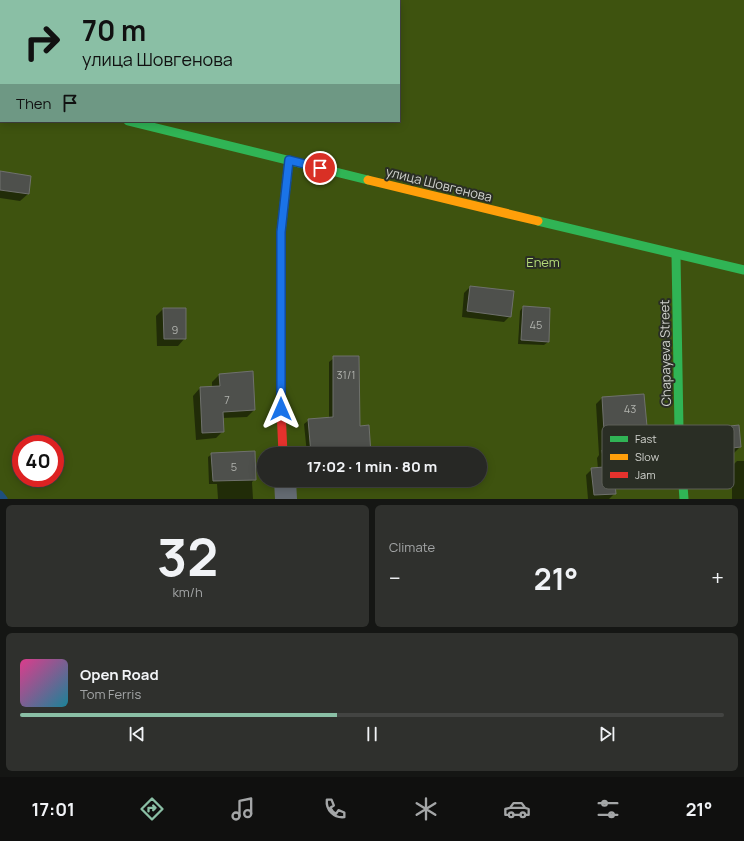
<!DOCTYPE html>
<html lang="en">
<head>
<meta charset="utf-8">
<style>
  :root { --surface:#272825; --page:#2f302d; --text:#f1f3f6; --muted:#a4a6a7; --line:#434442; --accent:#8abfa5 }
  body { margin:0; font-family:Manrope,sans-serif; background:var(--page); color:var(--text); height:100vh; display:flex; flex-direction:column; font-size:15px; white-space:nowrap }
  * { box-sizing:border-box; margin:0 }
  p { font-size:13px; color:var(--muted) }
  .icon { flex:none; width:22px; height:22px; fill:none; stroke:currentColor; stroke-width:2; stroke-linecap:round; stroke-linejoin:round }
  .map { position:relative; height:499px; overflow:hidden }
  .sheet { display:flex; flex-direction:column; gap:6px; padding:6px; background:#151614; flex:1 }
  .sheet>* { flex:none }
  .guide { position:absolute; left:0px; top:0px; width:400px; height:122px; box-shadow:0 2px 10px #0003,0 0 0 1px var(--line); background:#8abfa5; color:#111; overflow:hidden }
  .speed { position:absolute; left:12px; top:435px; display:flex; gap:8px; font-size:20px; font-weight:700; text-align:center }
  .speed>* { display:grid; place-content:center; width:52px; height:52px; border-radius:50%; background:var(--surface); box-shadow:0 2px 10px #0003,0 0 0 1px var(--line); line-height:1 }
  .speed .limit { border:6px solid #d22; background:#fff; color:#111 }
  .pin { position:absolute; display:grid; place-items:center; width:34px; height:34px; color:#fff; margin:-17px; border:2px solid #fff; border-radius:50%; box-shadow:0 1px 4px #0007 }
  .me { position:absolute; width:44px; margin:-22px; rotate:0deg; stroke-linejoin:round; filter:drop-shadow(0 0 3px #0008) }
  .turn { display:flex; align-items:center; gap:14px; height:84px; padding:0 16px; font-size:18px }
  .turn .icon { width:52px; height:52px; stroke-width:2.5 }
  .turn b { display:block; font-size:28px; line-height:34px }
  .then { display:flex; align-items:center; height:38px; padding:0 16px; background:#0003; gap:8px; font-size:15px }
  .big { font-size:30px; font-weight:700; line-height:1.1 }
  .sheet .tile { flex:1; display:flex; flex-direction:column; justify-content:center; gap:6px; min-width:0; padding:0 14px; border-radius:6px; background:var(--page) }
  .sheet .dial { align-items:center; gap:0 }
  .dial b { font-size:52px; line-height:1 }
  .song { display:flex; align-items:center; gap:12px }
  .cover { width:48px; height:48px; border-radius:6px; background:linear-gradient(135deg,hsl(330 70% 55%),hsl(190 70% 35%)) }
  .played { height:4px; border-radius:2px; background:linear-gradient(90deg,var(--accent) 45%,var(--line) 45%) }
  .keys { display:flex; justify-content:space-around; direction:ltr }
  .heat { display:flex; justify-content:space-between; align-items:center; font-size:22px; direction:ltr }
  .sheet .tiles { flex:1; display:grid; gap:6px; grid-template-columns:1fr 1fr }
  .tile:last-child { grid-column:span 2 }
  .trip { position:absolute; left:257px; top:447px; width:230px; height:40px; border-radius:20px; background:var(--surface); box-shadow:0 2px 10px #0003,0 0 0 1px var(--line); font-weight:700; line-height:40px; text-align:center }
  .menu { display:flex; height:64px; justify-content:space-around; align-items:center; background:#10100f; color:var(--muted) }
  .menu .icon { width:28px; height:28px }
  .menu .on { color:var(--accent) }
  .menu b { font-size:18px; color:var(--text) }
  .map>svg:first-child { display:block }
  .green { fill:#3e530f; fill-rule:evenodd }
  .shadow { fill:#0007 }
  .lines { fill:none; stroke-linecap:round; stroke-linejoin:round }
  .stream { stroke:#1e4f7e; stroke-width:7 }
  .building { fill:#4e504c; stroke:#6f716d }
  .street { stroke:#646b72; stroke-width:22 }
  .fast { stroke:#30b455; stroke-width:9 }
  .slow { stroke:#ff9f0a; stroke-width:9 }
  .jam { stroke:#e5322d; stroke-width:9 }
  .route-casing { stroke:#114b97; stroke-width:10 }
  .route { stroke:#1a73e8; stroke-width:7 }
  .labels { text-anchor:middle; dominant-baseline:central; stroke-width:4; stroke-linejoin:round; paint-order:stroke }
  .number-label { font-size:11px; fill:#b0b2ad }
  .street-label { font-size:13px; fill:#d0d2cd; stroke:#2a2e25 }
  .park-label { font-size:13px; fill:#b5dc78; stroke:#2a2e25 }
  .key { fill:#2a2e25; stroke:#5c5f57; stroke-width:1 }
  .key-label { font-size:11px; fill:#d0d2cd }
</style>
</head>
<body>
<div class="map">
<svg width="744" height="499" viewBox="0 0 744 499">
  <rect width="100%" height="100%" fill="#343631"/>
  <path class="green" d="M0,0h744v499h-744zM1,1h398v120h-398zM21,444h34v34h-34zM264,454h216v26h-216z"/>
  <g class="shadow">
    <path d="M0,172l30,5 -2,17 -8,7 -20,-3z"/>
    <path d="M470,287l40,29 -6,6 -42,-5 2,-24z"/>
    <path d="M523,307l25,35 -4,3 -26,-1 2,-33z"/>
    <path d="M163,309l22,29 -7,8h-21l-1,-30z"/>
    <path d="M334,358l25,69 11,27h-63l-3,-30 5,-4 20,-2v-56z"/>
    <path d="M219,375l35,35 -7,7 -25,1 1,13 -7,7 -20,2 -3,-44 7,-8h12v-6z"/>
    <path d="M643,395l7,74 -6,6 -30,3 1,15 -6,6h-21l-2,-24 6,-6h6l-1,-11 2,-3 -3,-51 6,-6z"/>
    <path d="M704,430l36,17 -7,7 -34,4 -2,-21z"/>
    <path d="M212,454l43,25 -3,3 1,17h-35l-1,-15h-8l-1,-27z"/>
    <path d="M737,461h7v38h-12v-33z"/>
  </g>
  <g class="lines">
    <path class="stream" d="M0,494l4,5"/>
  </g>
  <g class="building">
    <path d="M0,171l31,5 -2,18 -29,-4z"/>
    <path d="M470,286l44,5 -3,26 -44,-6z"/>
    <path d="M523,306l27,2 -1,34 -28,-2z"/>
    <path d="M163,308h23v31h-22z"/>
    <path d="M333,356h26l1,70 9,-1 2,29h-60l-3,-35 25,-2z"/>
    <path d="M253,371l2,39 -32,2 1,20 -22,1 -2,-46 20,-1 -1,-12z"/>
    <path d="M644,394l7,75 -37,4 2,21 -22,1 -3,-27 13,-1 -2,-17h3l-3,-53z"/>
    <path d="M739,425l2,22 -35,4 -3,-22z"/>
    <path d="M255,451l1,29 -43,1 -2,-28z"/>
  </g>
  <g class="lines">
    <path class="street" d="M285,480l1,19"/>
    <g class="fast">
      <path d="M128,121l240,59"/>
      <path d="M538,221l206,49"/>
      <path d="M676,255l3,175 5,69"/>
      <path d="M281,278v-46l8,-72"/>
    </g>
    <path class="slow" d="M368,180l170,41"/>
    <g class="jam">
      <path d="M0,90h1"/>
      <path d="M281,278v131l2,45"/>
    </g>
  </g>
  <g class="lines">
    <defs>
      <path id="route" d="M281,409v-177l8,-72 31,8"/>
    </defs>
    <use href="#route" class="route-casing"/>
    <use href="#route" class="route"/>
  </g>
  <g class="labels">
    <g class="number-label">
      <text x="536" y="324">45</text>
      <text x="175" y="329">9</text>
      <text x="346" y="374">31/1</text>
      <text x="227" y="399">7</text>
      <text x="630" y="408">43</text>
      <text x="234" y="466">5</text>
    </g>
    <g class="street-label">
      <text transform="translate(439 184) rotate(14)">улица Шовгенова</text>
      <text transform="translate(665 353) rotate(-91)">Chapayeva Street</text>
    </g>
    <g class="park-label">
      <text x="543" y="262">Enem</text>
    </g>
  </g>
  <rect x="602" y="425" width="132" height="64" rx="6" class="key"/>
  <rect x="610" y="436" width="18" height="6" fill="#30b455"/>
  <rect x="610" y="454" width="18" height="6" fill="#ff9f0a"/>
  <rect x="610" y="472" width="18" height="6" fill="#e5322d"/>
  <g class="key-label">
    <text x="635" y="443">Fast</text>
    <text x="635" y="461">Slow</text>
    <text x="635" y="479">Jam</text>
  </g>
</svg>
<div class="speed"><div class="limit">40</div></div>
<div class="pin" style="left:320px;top:168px;background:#d93025"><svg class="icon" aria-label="arrive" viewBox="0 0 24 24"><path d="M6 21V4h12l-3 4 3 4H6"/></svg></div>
<svg class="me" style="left:281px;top:409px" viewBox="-20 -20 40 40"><path d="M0-17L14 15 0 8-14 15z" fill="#1a73e8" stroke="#fff" stroke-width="4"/></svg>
<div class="trip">17:02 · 1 min · 80 m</div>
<div class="guide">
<div class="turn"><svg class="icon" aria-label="right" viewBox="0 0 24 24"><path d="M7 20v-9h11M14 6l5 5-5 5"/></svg><div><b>70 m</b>улица Шовгенова</div></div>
<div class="then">Then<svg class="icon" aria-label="arrive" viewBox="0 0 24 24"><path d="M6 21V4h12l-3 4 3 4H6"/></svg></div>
</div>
</div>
<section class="sheet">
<div class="tiles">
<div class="tile dial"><b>32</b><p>km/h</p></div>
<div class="tile"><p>Climate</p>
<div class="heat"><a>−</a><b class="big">21°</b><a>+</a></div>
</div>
<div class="tile">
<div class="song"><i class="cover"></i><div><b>Open Road</b><p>Tom Ferris</p></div></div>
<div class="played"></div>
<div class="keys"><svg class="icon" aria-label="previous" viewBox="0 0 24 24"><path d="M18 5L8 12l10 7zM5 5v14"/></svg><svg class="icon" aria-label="pause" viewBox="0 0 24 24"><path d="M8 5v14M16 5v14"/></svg><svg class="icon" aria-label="next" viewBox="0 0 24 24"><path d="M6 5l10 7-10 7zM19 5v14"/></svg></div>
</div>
</div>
</section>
<nav class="menu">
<b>17:01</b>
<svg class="icon on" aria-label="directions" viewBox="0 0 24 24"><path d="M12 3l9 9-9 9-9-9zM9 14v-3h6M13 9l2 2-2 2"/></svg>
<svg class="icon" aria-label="music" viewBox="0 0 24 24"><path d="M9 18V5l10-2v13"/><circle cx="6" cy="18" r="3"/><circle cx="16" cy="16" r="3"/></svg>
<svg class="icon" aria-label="phone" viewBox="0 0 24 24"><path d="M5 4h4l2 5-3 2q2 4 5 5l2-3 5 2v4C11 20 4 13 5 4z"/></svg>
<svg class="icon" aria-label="climate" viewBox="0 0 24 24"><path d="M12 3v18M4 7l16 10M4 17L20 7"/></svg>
<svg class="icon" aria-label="car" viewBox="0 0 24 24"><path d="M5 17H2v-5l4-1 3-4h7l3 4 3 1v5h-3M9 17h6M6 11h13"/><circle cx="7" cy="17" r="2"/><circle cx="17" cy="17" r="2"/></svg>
<svg class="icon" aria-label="filters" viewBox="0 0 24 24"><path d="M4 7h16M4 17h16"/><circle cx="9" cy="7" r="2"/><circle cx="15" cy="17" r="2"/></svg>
<b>21°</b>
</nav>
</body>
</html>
